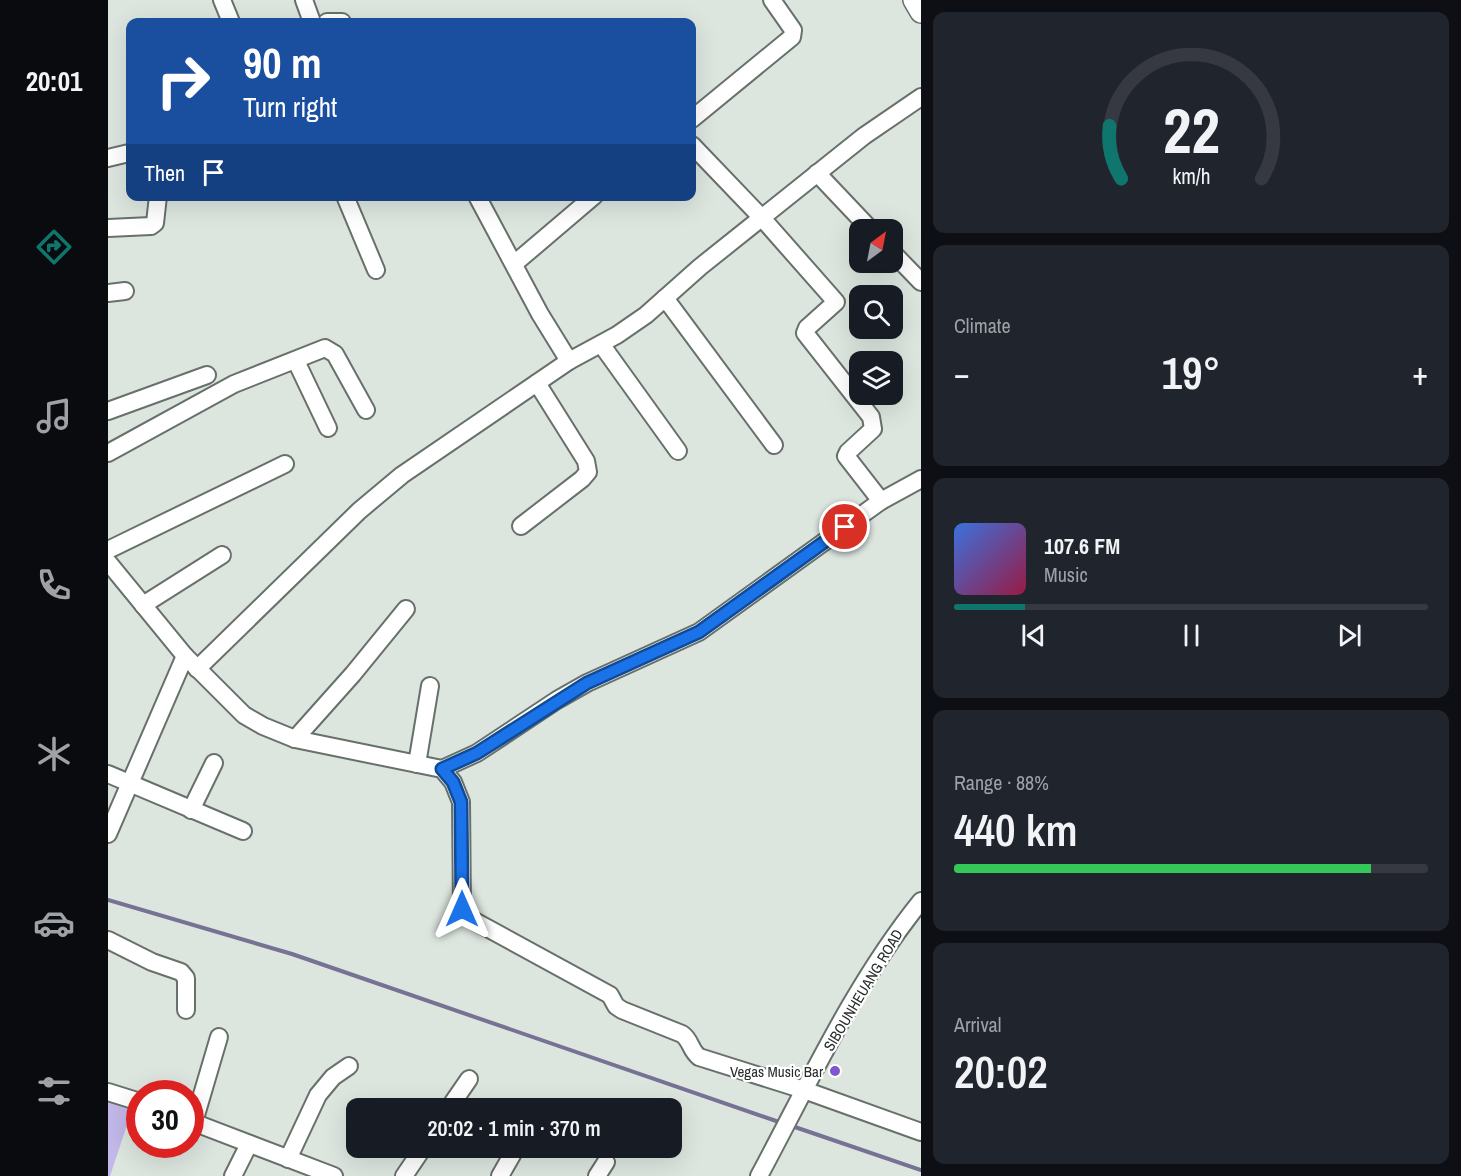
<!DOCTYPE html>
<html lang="en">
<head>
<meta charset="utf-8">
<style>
  :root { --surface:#171b24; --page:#20242c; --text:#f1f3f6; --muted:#9ea1a6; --line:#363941; --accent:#0f766e }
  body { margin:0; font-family:"Archivo Narrow",sans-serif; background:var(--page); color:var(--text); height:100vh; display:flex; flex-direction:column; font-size:22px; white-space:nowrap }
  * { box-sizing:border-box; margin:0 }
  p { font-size:20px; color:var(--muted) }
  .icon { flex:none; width:33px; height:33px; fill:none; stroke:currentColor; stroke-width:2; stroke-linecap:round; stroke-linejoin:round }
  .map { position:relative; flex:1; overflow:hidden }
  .panel { display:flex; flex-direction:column; gap:12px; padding:12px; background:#0d0f14; width:540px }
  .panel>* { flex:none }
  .hud { position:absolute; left:18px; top:18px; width:570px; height:183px; border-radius:12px; box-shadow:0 6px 24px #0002; background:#1a4fa0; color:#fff; overflow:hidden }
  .needle { width:39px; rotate:32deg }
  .tools { position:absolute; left:741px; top:219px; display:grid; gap:12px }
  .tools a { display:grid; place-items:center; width:54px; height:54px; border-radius:12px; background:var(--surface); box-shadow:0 6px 24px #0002; font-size:30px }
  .speed { position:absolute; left:18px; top:1080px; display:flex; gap:12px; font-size:30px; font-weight:700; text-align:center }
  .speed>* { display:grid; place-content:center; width:78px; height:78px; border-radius:50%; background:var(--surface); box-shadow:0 6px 24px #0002; line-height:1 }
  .speed .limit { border:9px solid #d22; background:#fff; color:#111 }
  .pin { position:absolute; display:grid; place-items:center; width:51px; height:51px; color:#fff; margin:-26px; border:3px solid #fff; border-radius:50%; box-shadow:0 2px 6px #0007 }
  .me { position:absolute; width:66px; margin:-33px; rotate:0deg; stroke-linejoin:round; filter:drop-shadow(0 0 4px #0008) }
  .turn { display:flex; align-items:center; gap:21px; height:126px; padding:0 18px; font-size:27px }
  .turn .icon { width:78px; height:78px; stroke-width:2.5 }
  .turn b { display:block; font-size:42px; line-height:51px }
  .then { display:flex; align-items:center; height:57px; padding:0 18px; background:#0003; gap:12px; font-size:22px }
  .big { font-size:45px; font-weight:600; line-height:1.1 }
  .panel .tile { flex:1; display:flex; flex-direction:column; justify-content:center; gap:9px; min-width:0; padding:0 21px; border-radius:12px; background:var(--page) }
  .panel .dial { align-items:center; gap:0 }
  .dial svg { height:156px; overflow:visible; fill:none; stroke:var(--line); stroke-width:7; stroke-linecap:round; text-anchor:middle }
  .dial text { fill:var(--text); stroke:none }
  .song { display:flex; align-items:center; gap:18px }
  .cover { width:72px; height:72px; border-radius:9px; background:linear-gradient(135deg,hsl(220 70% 55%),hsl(340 70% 35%)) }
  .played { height:6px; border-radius:3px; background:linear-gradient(90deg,var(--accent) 15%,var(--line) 15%) }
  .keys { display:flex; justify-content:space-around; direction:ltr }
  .heat { display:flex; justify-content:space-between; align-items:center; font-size:33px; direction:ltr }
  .charge { height:9px; border-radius:4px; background:linear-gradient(90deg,#34c759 88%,var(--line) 0) }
  .trip { position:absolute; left:238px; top:1098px; width:336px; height:60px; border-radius:12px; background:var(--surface); box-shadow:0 6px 24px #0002; font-weight:600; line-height:60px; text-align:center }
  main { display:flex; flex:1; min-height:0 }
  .tab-bar { display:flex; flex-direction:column; width:108px; justify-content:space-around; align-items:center; background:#090b0e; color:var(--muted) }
  .tab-bar .icon { width:42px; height:42px }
  .tab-bar .current { color:var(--accent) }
  .tab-bar b { font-size:27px; color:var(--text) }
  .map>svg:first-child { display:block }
  .green { fill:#c2b8e9 }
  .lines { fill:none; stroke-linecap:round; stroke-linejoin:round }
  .stream { stroke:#777193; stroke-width:4 }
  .minor-casing { stroke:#67706a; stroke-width:20 }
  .major-casing { stroke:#67706a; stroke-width:24 }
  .minor { stroke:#fff; stroke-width:16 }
  .major { stroke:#fff; stroke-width:21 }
  .route-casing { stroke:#114b97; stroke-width:15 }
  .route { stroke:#1a73e8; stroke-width:10 }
  .poi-dot { fill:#7d56d0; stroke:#fff; stroke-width:2 }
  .labels { text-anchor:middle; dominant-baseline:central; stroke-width:4.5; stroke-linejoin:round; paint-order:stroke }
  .street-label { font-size:15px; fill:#292d2b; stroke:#fff }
  .poi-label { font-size:15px; fill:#292d2b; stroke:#fff; text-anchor:end }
</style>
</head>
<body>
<main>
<nav class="tab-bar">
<b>20:01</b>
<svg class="icon current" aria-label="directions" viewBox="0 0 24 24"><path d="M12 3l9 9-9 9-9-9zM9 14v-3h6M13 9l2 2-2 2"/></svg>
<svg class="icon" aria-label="music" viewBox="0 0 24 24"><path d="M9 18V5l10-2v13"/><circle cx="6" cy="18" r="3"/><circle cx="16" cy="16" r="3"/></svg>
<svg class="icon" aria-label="phone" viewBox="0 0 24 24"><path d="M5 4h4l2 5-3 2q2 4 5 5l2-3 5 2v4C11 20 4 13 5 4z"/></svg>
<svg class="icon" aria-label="climate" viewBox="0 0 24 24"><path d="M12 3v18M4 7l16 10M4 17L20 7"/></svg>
<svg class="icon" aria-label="car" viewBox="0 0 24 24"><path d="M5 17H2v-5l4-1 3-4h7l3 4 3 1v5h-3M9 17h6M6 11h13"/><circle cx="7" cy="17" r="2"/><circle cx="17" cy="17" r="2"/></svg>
<svg class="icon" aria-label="filters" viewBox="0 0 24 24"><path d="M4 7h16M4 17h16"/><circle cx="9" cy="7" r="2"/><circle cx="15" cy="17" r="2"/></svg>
</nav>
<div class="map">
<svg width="813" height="1176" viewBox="0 0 813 1176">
  <rect width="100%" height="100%" fill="#dce6df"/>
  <path class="green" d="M0,1097l25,10 -23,69h-2z"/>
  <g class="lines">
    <g class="stream">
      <path d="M0,900l184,54 490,169"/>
      <path d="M681,1125l132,45"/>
    </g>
    <defs>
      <g id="minor">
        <path d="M114,0l9,22"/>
        <path d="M196,0l8,22"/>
        <path d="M219,22h15"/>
        <path d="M584,119l100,-82 1,-7 -21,-30"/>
        <path d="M584,145l70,73 74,84 -29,26 -2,5 66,84 2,12 -25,23 -2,4 35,45"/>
        <path d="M0,158l21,-5"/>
        <path d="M709,173l54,57"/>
        <path d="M237,196l31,74"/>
        <path d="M369,196l63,118 29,47"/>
        <path d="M0,228l43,-2 4,-3 3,-27"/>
        <path d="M784,252l29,30"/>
        <path d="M406,264l80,-68"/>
        <path d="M0,293l17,-2"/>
        <path d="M557,298l109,147"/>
        <path d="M493,344l77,107"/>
        <path d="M188,361l32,67"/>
        <path d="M0,411l99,-36"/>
        <path d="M0,453l126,-69 91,-36 10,6 31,56"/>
        <path d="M413,526l61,-47 6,-7 -2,-11 -49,-78"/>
        <path d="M0,550l177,-86"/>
        <path d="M0,562l77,94 59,59 19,11 32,13 147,30 11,13 8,20 1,107 5,8 143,78 6,11 6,4 60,24c9,6 8,16 17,23l105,33 117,42"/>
        <path d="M35,605l79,-50"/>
        <path d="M89,669l162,-158 43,-36 167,-114 48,-26 29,-20 54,-48 164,-131 57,-39"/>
        <path d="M187,739l58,-65 53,-65"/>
        <path d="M309,764l13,-78"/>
        <path d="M334,769l35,-16 80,-53 30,-17 112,-51 182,-131 40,-22"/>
        <path d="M0,774l135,57"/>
        <path d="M83,810l23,-47"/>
        <path d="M0,834l77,-178"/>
        <path d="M0,940l44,22 29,10 5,6v32"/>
        <path d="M0,1092l32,10"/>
        <path d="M341,1108l20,-29"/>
        <path d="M82,1121l144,55"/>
        <path d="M86,1122l25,-85"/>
        <path d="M180,1159l30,-64 15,-18 16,-11"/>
        <path d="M125,1176l16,-32"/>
        <path d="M296,1176l19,-28"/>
        <path d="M392,1176l16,-28"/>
        <path d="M489,1176l9,-14"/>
        <path d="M651,1176c50,-93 95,-192 162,-275"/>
      </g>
      <path id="major" d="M806,0l7,12"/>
    </defs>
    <use href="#minor" class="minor-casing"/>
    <use href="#major" class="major-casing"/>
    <use href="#minor" class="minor"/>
    <use href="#major" class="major"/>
  </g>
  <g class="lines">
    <defs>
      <path id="route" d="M354,909l-1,-107 -8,-20 -11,-13 35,-16 110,-70 112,-51 146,-105"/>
    </defs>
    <use href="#route" class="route-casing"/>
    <use href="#route" class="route"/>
  </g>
  <circle class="poi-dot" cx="727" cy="1071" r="6"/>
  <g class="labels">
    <g class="street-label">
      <text transform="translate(755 990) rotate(-59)">SIBOUNHEUANG ROAD</text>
    </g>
    <g class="poi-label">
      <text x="715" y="1071">Vegas Music Bar</text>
    </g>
  </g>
</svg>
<div class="tools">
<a><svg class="needle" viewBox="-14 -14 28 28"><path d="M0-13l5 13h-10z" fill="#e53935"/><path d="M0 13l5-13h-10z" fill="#9ea1a6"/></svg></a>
<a><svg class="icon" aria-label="search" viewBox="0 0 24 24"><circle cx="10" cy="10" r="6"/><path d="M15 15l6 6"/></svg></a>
<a><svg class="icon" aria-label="layers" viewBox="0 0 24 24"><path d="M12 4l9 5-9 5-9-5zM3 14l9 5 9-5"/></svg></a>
</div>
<div class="speed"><div class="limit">30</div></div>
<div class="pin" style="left:737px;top:527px;background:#d93025"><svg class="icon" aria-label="arrive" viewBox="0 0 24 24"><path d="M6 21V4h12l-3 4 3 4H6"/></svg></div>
<svg class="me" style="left:354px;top:909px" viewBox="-20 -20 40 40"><path d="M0-17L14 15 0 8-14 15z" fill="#1a73e8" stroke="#fff" stroke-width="4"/></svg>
<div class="trip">20:02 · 1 min · 370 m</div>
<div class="hud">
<div class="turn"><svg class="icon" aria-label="right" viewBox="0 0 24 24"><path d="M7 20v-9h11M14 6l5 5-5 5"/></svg><div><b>90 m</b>Turn right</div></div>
<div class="then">Then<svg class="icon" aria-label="arrive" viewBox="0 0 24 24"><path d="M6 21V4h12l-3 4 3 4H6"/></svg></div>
</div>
</div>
<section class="panel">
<div class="tile dial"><svg viewBox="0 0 100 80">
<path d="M14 69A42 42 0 1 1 86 69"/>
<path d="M14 69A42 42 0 0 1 8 42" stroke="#0f766e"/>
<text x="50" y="56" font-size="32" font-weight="700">22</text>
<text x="50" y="72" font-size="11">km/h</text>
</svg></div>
<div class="tile"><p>Climate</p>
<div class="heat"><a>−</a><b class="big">19°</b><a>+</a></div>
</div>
<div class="tile">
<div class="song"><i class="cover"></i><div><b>107.6 FM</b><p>Music</p></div></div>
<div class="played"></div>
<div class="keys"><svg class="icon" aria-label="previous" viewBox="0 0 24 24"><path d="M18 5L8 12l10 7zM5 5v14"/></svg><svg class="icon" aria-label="pause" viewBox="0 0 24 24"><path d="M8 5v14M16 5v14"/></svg><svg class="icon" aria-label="next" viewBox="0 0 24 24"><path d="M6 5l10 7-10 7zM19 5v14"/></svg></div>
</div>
<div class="tile"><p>Range · 88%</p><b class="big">440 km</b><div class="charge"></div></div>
<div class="tile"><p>Arrival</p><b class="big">20:02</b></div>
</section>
</main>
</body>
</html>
